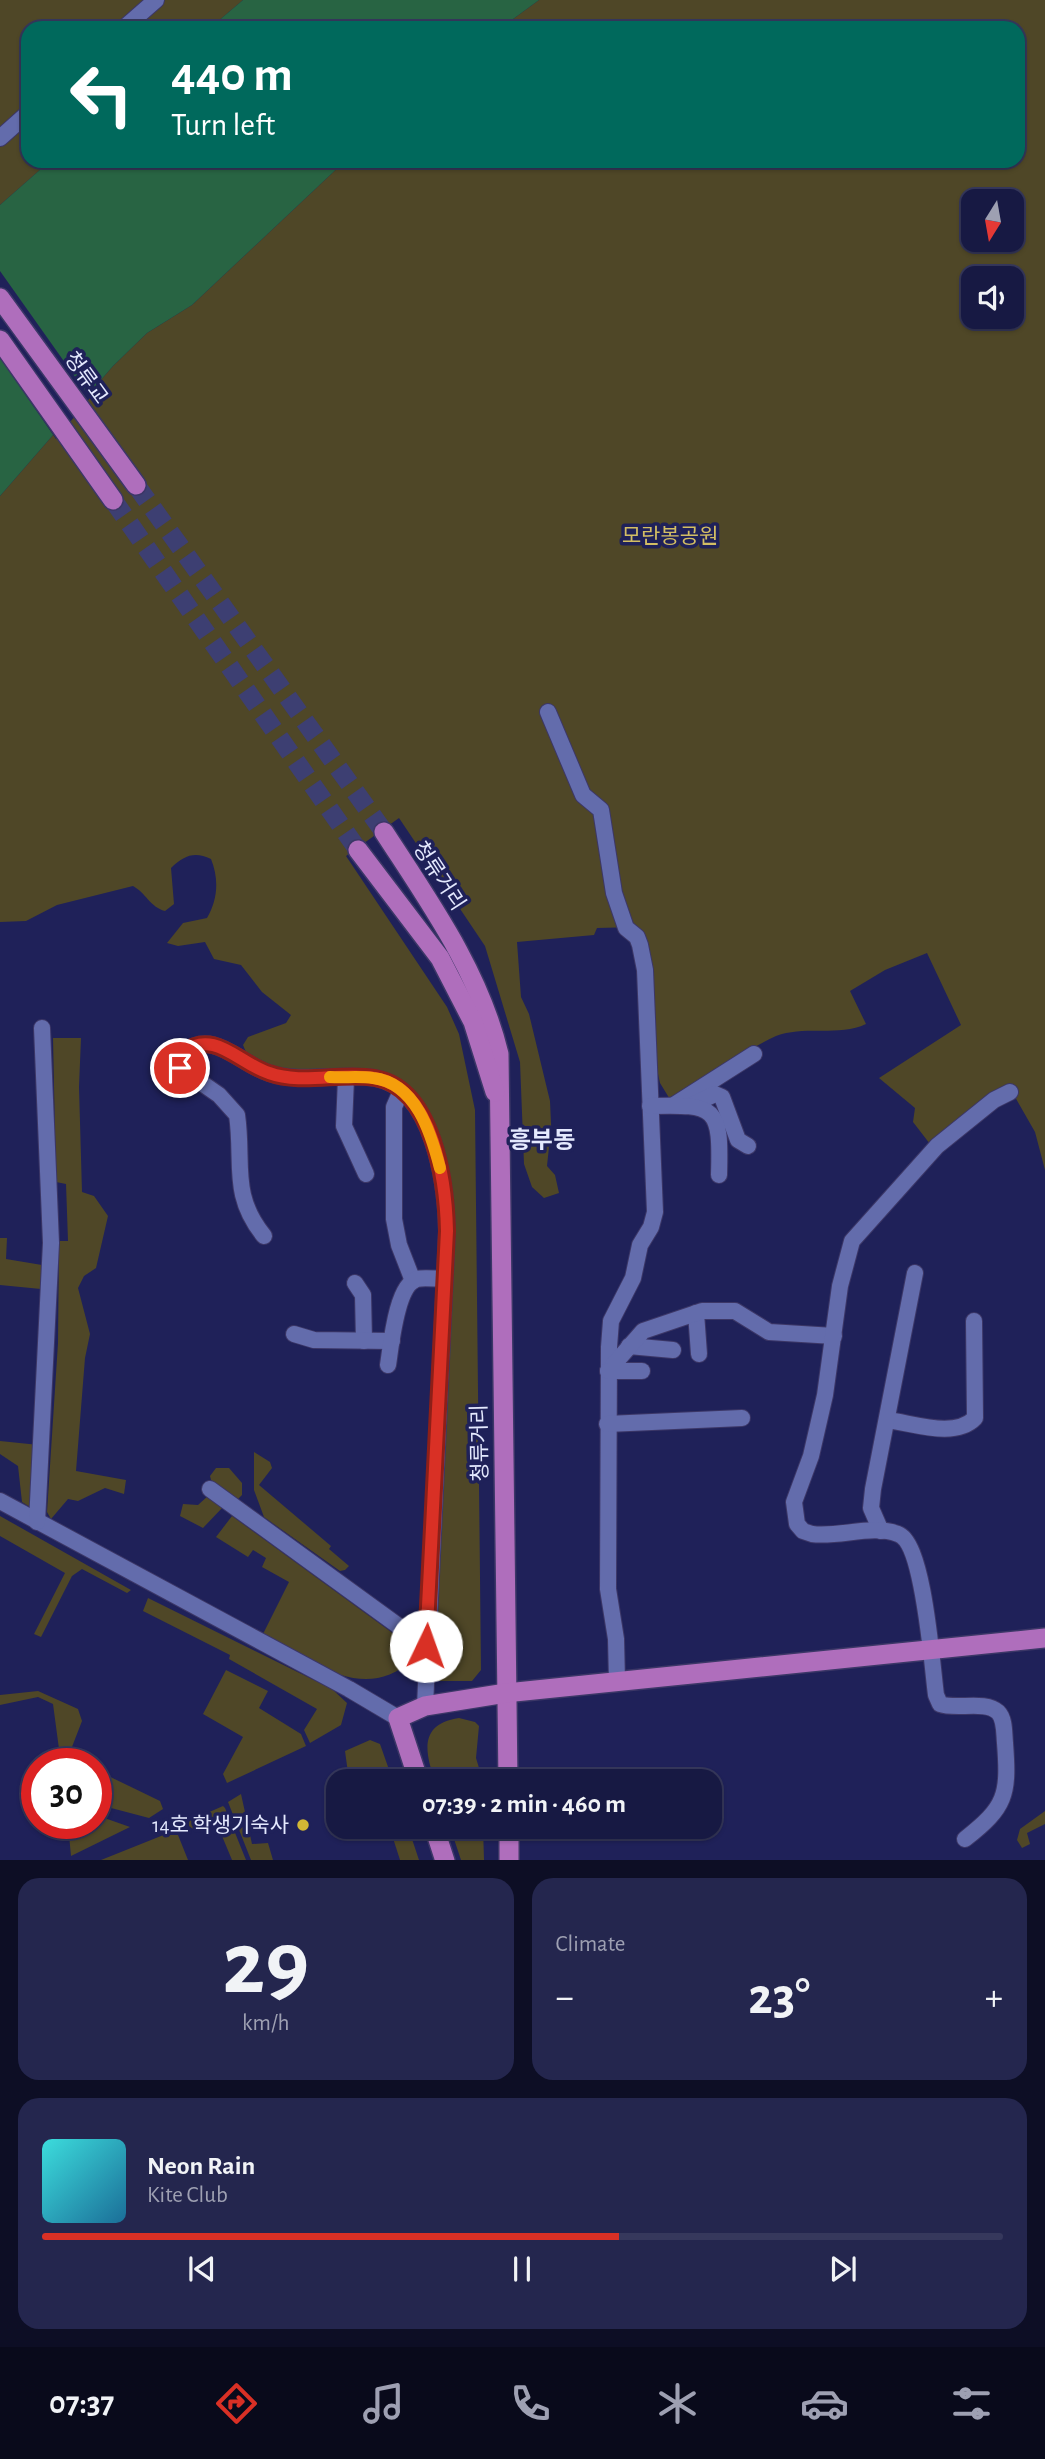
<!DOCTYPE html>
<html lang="en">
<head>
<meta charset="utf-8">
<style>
  :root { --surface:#171943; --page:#24264e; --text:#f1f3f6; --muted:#9ea0b2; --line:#36385c; --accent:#d93025 }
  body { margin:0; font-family:"Alegreya Sans","Noto Sans KR",sans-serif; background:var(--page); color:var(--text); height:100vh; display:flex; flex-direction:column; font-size:26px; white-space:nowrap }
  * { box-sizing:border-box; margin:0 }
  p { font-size:23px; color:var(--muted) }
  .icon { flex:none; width:38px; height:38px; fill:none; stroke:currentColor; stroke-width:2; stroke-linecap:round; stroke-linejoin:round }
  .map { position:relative; height:1860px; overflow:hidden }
  .panel { display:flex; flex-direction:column; gap:18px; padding:18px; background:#0d0e25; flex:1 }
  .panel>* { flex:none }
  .banner { position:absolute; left:21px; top:21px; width:1004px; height:147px; border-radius:21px; box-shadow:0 2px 5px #0004,0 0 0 2px var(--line); background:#00695c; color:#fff; overflow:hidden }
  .needle { width:46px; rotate:191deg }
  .buttons { position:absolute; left:961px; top:189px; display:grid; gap:14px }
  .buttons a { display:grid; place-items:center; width:63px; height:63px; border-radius:14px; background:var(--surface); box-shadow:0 2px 5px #0004,0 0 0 2px var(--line); font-size:35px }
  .speed { position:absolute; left:21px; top:1748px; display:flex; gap:14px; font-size:35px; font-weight:700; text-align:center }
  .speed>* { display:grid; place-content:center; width:91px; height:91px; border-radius:50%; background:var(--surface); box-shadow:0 2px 5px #0004,0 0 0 2px var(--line); line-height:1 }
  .speed .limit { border:10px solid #d22; background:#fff; color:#111 }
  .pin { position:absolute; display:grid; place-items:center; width:60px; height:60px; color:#fff; margin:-30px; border:4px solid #fff; border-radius:50%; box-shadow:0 2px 7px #0007 }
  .me { position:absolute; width:77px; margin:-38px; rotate:3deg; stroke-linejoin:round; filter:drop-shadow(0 0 5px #0008) }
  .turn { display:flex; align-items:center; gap:24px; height:147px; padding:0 35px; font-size:32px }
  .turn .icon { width:91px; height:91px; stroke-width:2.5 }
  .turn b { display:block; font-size:49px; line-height:60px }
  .big { font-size:52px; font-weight:600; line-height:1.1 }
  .panel .widget { flex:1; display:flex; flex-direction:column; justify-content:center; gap:10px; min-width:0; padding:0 24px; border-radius:21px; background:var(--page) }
  .panel .dial { align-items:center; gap:0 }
  .dial b { font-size:91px; line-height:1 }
  .song { display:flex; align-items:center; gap:21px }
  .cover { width:84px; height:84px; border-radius:10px; background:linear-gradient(135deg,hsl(180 70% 55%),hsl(200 70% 35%)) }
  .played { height:7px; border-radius:4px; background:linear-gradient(90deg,var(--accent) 60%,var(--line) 60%) }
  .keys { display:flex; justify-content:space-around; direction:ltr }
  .heat { display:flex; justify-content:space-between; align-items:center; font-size:38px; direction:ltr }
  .panel .tiles { flex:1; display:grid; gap:18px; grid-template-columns:1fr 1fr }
  .widget:last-child { grid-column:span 2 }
  .trip { position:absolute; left:326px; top:1769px; width:396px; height:70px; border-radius:21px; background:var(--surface); box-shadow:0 2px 5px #0004,0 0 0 2px var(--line); font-weight:600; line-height:70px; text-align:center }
  .dock { display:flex; height:112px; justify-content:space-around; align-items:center; background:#090a1b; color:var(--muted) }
  .dock .icon { width:49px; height:49px }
  .dock .current { color:var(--accent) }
  .dock b { font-size:32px; color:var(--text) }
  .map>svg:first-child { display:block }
  .green { fill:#4f4727; fill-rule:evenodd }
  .water { fill:#286443 }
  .pier { fill:#1f2159 }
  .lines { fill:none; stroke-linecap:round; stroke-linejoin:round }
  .major-tunnel { stroke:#3d3f72; stroke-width:19; stroke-dasharray:19 10; stroke-linecap:butt }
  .minor-casing { stroke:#3c3767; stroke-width:18 }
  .major-casing { stroke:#3c3767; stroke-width:22 }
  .minor { stroke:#636cac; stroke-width:16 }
  .major { stroke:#af6ebc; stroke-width:19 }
  .route-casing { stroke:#8d1f18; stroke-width:18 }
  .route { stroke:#d93025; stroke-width:12 }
  .slow { stroke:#f59e0b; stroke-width:12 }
  .poi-dot { fill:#d2b735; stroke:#1f2159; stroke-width:2.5 }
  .labels { text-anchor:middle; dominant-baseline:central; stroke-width:7; stroke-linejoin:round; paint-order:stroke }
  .street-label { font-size:21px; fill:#e4e9fe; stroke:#1f2159 }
  .park-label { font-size:21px; fill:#d3be64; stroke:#1f2159 }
  .poi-label { font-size:21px; fill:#e4e9fe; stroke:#1f2159; text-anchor:end }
  .quarter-label { font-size:24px; font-weight:bold; fill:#e4e9fe; stroke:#1f2159 }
</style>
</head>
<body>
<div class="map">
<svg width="1045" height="1861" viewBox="0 0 1045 1861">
  <rect width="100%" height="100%" fill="#1f2159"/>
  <g class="green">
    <path d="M0,0h243l-33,28h-182v133h22l-50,44z"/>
    <path d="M539,0h506v1170l-10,-38 -20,-35 -85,47 -17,-22 2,-14 -36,-30 82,-53 -34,-72 -42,17 -35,21 16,33c-27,13 -61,1 -90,12 -31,14 -74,46 -105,65l-11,-18 -4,-18 -12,-128 -7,-10 -40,1 -3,7 -77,7 4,55 8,17 21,87 2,45 -3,1 -2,19 8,9 4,18 -15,5 -12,-11 -8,-23 -4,-102 -35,-116 -86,-128 -53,38 101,151 12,27 16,76 6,560 -9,11h-39l19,-475 -47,-119 -86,-16 -47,-3 -24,-11 -5,-12 5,-8 38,-14 5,-8 -29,-23 -21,-27 -27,-6 -9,-17 -27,4 -11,-3 16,-20 24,-5c11,-19 12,-39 4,-59 -16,-8 -27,-4 -40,9l3,36 -9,7c-15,-4 -19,-18 -32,-25l-76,19 -31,16 -26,1v-426l113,-130 34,-33 45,-28 153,-144h673v-133h-517zM973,201h39v39h-39zM973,278h39v39h-39z"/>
    <path d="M53,1038h28l-2,49 3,105 12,4 14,20 -12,52 -12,8 -6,12 12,46 -5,24 -9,113 50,9 -2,14 -19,-6 -27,13 -10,-2 -17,20 -4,-7 11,-169 1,-102h9l-2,-57 -10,-2z"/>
    <path d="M0,1238h7l-1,21 36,6 -1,24 -41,-4z"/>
    <path d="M0,1441l39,4 -9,62 -8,-5 -4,-36 -18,-12z"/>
    <path d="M254,1452l16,10 2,6 -13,17 72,61 -2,3 20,17 -4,4 -5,1 -76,-54 -10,-27z"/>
    <path d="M216,1468h13l13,15v12l-6,6 -25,-21 -1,-4z"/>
    <path d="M209,1495l14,12 -20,21 -23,-12 3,-12 15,1z"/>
    <path d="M0,1516l131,74 -4,3 -45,-24 -10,7 -31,61 -7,-3 31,-61 -65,-37z"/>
    <path d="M232,1516l177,129 4,14c-49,46 -100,2 -151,-23l27,-54 -27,-15 4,-9 -13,-8 -5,7 -32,-20z"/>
    <path d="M148,1598l184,91 15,14 -6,22 -31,18 -6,-13 13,-21 -88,-50 1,-4 -87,-44z"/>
    <path d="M226,1670l42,21 -9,17 42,26 5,12 -79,37 -4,-9 20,-37 -40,-23z"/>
    <path d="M38,1691l40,18 4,12 -12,31 2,7 12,5h-23l-8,-60 -15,-7 -38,8v-10z"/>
    <path d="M459,1718l16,4 4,4 -3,32 7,23h-48c-11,-31 -15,-57 24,-63z"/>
    <path d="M370,1740l10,4 13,37h-14l-1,-12 -30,4 -3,-22z"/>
    <path d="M96,1770l64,31 3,8 -14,9 -53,-14z"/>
    <path d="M241,1794l11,50 16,-1 5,17h-22l-23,-58z"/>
    <path d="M223,1806l2,2 21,52h-14l-15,-36 -9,-1 -15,6 -4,-3v-5z"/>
    <path d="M1045,1811v13l-18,9 3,11 -8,4 -5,-8 3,-11z"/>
    <path d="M96,1815l34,12 -59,29 -3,-32h28z"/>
    <path d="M397,1827h11l11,33h-19l-8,-25z"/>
    <path d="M450,1827h33l1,33h-23z"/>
    <path d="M176,1830l12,30h-87z"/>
  </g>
  <g class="water">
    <path d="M243,0h296l-38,28h-291z"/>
    <path d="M50,161h295l-153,144 -45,28 -34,33 -113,130v-291z"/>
  </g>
  <path class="pier" d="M0,271l90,127 -34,41 -56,-81z"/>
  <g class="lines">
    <g class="major-tunnel">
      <path d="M136,485l248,347"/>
      <path d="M113,500l245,350"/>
    </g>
    <defs>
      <g id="minor">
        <path d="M124,28l32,-28"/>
        <path d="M0,138l28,-25"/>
        <path d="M548,712l35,83 18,15 13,83 12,35 11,9 3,8 5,25 10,242 -4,15 -11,18 -7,33 -22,43 -2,26 -1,242 8,50 1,42"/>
        <path d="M346,1078l-2,48 22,48"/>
        <path d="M401,1091l-7,16v112l5,26 14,36"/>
        <path d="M674,1105l80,-51"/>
        <path d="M692,1105l23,-11 7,3 16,43 10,6"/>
        <path d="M650,1106c67,-2 71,1 69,69"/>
        <path d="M264,1236c-34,-42 -20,-73 -27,-121l-18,-20 -39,-27 3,-16c32,-23 55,11 86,21 34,11 72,-1 106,5 59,11 71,106 72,154l-22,474"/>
        <path d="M355,1283l8,12 1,46"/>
        <path d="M696,1313l3,41"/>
        <path d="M294,1334l20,6 78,1"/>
        <path d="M629,1346l44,4"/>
        <path d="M388,1365c3,-18 8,-80 29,-86 7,-2 19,0 27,0"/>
        <path d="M608,1371l35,-40 59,-20h33l34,21 65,4"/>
        <path d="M608,1371h34"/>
        <path d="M887,1420c26,3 68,19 88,-2l-1,-97"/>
        <path d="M607,1424l135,-6"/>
        <path d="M210,1489l216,157"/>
        <path d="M0,1501l349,188 49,29"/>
        <path d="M37,1522l14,-279 -9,-215"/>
        <path d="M881,1531l-10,-23 2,-19 42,-216"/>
        <path d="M965,1839c41,-32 44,-44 40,-96 -1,-10 0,-24 -7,-31 -13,-12 -42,-2 -58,-8l-4,-9c-4,-29 -12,-152 -38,-161 -25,-10 -60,4 -86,0l-9,-3 -6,-7 -3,-22 17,-46 14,-61 15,-109 12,-45 85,-95 57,-46 16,-8"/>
      </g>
      <g id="major">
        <path d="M0,298l136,187"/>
        <path d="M0,340l113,160"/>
        <path d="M384,832c46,71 95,139 115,222l9,728"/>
        <path d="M358,850l82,108 33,64 22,70"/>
        <path d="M419,1782l-21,-64 27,-12 81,-13 539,-55"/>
        <path d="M434,1827l11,34"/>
        <path d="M509,1827v34"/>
      </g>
    </defs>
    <use href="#minor" class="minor-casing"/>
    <use href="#major" class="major-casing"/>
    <use href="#minor" class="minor"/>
    <use href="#major" class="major"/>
  </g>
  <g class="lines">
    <defs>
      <path id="route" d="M180,1068l3,-16c32,-23 55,11 86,21 33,12 72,-1 106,5 59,10 71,106 72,153l-21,415"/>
    </defs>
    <use href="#route" class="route-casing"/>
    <use href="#route" class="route"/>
    <path class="slow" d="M330,1077c14,1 29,-1 43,1 43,5 58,55 67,90"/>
  </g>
  <circle class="poi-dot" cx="303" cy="1825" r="7"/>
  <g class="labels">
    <g class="street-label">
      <text transform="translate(86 378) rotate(54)">청류교</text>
      <text transform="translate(439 876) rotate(57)">청류거리</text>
      <text transform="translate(480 1443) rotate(-91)">청류거리</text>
    </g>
    <g class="park-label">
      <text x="670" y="536">모란봉공원</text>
    </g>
    <g class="poi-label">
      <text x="289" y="1825">14호 학생기숙사</text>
    </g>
    <g class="quarter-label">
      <text x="542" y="1141">흥부동</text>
    </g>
  </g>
</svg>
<div class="buttons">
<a><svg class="needle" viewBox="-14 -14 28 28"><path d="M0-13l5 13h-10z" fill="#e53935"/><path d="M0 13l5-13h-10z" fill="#9ea0b2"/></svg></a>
<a><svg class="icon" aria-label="sound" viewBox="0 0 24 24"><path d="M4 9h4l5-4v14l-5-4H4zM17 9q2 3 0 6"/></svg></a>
</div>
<div class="speed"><div class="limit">30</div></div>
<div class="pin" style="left:180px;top:1068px;background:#d93025"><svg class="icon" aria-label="arrive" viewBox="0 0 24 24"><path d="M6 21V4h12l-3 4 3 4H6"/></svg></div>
<svg class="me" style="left:426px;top:1646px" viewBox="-20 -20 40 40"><circle r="19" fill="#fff"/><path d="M0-13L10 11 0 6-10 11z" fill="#d93025"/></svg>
<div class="trip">07:39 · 2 min · 460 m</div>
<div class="banner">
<div class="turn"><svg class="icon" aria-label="left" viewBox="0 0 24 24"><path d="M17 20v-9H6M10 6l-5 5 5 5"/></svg><div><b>440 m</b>Turn left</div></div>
</div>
</div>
<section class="panel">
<div class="tiles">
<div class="widget dial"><b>29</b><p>km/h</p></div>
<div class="widget"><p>Climate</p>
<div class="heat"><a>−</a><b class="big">23°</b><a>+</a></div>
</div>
<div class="widget">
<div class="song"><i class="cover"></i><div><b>Neon Rain</b><p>Kite Club</p></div></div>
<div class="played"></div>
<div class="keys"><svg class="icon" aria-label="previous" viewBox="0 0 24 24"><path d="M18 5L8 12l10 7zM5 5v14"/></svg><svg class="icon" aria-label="pause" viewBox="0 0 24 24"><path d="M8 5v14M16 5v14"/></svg><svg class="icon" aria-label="next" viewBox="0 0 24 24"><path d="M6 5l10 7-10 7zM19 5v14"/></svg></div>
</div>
</div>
</section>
<nav class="dock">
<b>07:37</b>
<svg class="icon current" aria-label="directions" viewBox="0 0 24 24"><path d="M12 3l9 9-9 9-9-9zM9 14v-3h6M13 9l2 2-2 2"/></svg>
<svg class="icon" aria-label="music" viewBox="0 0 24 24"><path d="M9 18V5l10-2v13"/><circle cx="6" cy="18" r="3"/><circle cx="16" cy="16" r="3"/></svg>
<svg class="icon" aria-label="phone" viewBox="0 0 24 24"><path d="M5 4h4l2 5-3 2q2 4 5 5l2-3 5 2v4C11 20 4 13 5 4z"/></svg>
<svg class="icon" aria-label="climate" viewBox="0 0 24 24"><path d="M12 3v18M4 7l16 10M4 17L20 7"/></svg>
<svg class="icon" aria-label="car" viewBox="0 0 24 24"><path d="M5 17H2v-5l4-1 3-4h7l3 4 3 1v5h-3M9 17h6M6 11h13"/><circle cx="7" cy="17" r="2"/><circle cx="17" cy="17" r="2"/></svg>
<svg class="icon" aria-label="filters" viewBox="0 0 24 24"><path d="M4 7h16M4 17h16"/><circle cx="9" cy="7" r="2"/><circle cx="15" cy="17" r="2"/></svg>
</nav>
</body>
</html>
